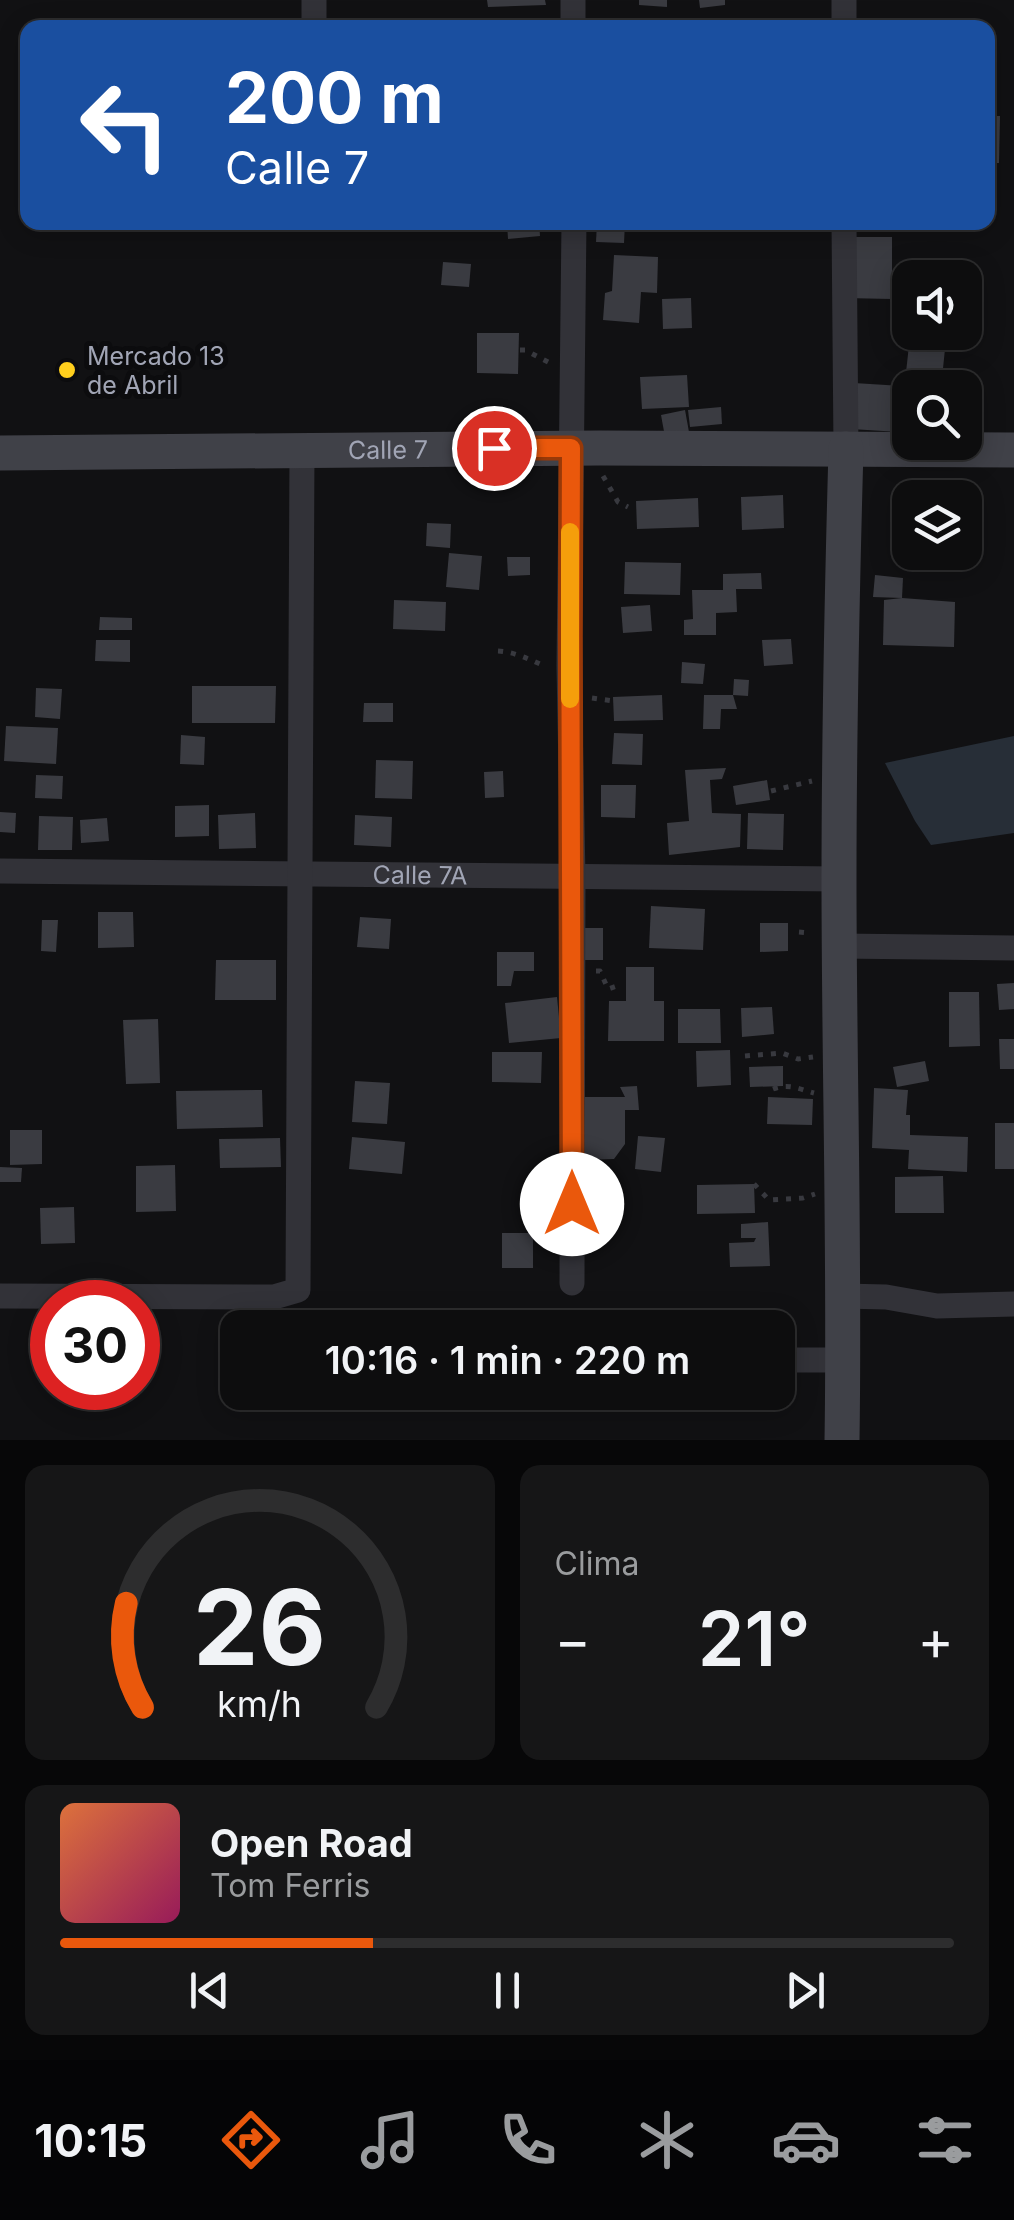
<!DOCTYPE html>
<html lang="es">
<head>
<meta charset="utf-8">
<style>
  :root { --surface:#0d0d0e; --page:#161617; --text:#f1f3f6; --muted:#9a9c9e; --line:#2d2d2e; --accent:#ea580c }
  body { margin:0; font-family:Inter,sans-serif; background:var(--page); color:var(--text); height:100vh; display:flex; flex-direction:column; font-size:38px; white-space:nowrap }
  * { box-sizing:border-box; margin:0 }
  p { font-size:32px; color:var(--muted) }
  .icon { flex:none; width:55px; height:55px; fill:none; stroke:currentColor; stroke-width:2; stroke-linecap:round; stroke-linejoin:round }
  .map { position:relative; height:1440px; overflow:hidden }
  .side { display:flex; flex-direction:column; gap:25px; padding:25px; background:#070708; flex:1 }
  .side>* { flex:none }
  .guide { position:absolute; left:20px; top:20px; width:975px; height:210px; border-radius:20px; box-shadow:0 5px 25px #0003,0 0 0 2px var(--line); background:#1a4fa0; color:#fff; overflow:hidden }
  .buttons { position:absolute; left:892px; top:260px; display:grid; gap:20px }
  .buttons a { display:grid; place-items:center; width:90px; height:90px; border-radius:20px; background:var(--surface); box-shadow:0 5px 25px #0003,0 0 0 2px var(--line); font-size:50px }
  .speed { position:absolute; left:30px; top:1280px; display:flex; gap:20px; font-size:50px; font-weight:700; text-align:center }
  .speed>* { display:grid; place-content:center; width:130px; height:130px; border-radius:50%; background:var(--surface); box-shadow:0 5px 25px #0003,0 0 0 2px var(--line); line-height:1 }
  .speed .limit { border:15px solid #d22; background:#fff; color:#111 }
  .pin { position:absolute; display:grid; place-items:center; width:85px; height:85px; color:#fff; margin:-42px; border:5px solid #fff; border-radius:50%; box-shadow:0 2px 10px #0007 }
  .me { position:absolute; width:110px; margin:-55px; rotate:0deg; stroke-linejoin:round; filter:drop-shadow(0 0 8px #0008) }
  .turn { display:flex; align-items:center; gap:35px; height:210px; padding:0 40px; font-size:45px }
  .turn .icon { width:130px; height:130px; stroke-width:2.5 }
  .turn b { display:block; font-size:70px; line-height:85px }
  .big { font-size:75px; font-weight:600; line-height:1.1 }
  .side .card { flex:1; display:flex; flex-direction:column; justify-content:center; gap:15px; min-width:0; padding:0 35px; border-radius:20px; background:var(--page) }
  .side .dial { align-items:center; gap:0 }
  .dial svg { height:260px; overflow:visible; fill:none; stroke:var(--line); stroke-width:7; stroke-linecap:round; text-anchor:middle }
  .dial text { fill:var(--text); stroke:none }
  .song { display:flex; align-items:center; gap:30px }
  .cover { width:120px; height:120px; border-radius:15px; background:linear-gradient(135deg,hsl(20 70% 55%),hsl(330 70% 35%)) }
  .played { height:10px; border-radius:5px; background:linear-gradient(90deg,var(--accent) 35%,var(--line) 35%) }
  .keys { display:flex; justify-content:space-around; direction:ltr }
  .heat { display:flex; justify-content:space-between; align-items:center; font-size:55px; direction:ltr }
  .side .tiles { flex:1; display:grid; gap:25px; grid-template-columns:1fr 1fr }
  .card:last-child { grid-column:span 2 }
  .trip { position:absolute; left:220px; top:1310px; width:575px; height:100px; border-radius:20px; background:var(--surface); box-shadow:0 5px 25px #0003,0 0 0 2px var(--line); font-weight:600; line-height:100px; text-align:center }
  .dock { display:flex; height:160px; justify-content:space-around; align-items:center; background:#050506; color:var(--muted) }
  .dock .icon { width:70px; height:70px }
  .dock .current { color:var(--accent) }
  .dock b { font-size:45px; color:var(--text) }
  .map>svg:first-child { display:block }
  .water { fill:#272e37 }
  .building { fill:#3a3b41 }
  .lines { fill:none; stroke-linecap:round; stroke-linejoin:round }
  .path { stroke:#38393f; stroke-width:5; stroke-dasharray:5 8; stroke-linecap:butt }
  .street { stroke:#323238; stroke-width:25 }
  .secondary { stroke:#404148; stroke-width:35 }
  .route-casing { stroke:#983908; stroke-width:25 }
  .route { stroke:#ea580c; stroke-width:18 }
  .slow { stroke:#f59e0b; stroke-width:18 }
  .poi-dot { fill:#ffcf1d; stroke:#0c0c0e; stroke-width:4 }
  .labels { text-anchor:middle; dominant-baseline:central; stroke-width:10; stroke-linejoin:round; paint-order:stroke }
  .poi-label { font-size:25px; fill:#a1a5b5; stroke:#0c0c0e; text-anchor:start }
  .street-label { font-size:25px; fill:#a1a5b5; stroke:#0c0c0e }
</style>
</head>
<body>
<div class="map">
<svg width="1014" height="1440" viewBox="0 0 1014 1440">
  <rect width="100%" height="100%" fill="#111113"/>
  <path class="water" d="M1014,736v97l-83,12 -16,-24 -30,-58z"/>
  <g class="building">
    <path d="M487,0h58l1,5 -58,2z"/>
    <path d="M639,0h28v7l-28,-2z"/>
    <path d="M699,0h26v5l-25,3z"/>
    <path d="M988,116h12l-1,47h-11z"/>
    <path d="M507,222h32l1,14 -32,3z"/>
    <path d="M597,222h28l-1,21 -28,-1z"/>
    <path d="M844,237h48v62l-48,-1z"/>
    <path d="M614,255l44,2 -1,36 -16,-1 -2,31 -36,-3 2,-27 7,-2z"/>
    <path d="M443,262l28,2 -2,23 -28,-2z"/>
    <path d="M691,298l1,30 -29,1 -1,-30z"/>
    <path d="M920,332h30l-1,8 -29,-3z"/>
    <path d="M477,333h42l-1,41 -41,-1z"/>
    <path d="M909,345l36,4 -4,39h-31v4l-6,-1z"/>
    <path d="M687,375l2,32 -47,2 -2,-32z"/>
    <path d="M854,383l48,3 -3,46 -48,-3z"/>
    <path d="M721,407l1,17 -32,3 -2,-17z"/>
    <path d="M685,410l4,22 -24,5 -4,-22z"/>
    <path d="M917,493v5h-7v35l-16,2 -3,-39z"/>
    <path d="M783,495l1,33 -42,2 -1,-33z"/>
    <path d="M698,498l1,29 -62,2 -1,-28z"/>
    <path d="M427,523l24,1 -1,24 -24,-2z"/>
    <path d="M909,552h48v6l-47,3z"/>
    <path d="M449,553l33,3 -3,34 -33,-3z"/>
    <path d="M507,557h23v18l-22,1z"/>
    <path d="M625,562l56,1 -1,32 -56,-1z"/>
    <path d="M761,573l1,16h-26l1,23 -21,1v22h-32v-15l9,-1 -1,-29h31v-16z"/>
    <path d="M875,575l28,3 -1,20 -29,-1z"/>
    <path d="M902,598l53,4 -1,45 -71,-2 1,-45z"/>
    <path d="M394,600l52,2 -1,29 -52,-2z"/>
    <path d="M650,605l2,26 -29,2 -2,-26z"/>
    <path d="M100,617l32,1v12h-33z"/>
    <path d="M791,639l2,25 -29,2 -2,-26z"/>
    <path d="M96,640h34v22l-35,-1z"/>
    <path d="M682,662l23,2 -2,20 -22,-1z"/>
    <path d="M734,679l15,1 -1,16 -15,-1z"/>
    <path d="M192,686h84l-1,37h-83z"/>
    <path d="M36,688l26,1 -2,30 -25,-2z"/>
    <path d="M662,695l1,25 -49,1 -1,-24z"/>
    <path d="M704,695h29l4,14h-16l-1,20h-17z"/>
    <path d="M364,703h29v19h-30z"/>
    <path d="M6,726l52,2 -2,36 -52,-3z"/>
    <path d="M614,733l29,1 -1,31 -30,-1z"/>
    <path d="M181,735l24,2 -1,28 -24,-1z"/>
    <path d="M376,760l37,1 -1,38 -37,-1z"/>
    <path d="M726,768l-4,11 -12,1 2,33 29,1 -1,33 -71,8 -2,-32 22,-2 -4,-51z"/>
    <path d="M503,771l1,26 -19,1 -1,-26z"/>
    <path d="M36,775l27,1 -1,23 -27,-1z"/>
    <path d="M767,780l3,20 -34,5 -3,-19z"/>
    <path d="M601,785h35l-1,33 -34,-1z"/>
    <path d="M209,805v31l-34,1v-31z"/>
    <path d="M0,812l16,1 -1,20 -15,-1z"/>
    <path d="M255,813l1,35 -37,1 -1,-34z"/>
    <path d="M748,813l36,1 -1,36 -36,-1z"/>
    <path d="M355,815l37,2 -1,30 -37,-2z"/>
    <path d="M39,816l34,1 -1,33h-34z"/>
    <path d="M107,818l2,23 -28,2 -1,-23z"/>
    <path d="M651,906l54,3 -2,41 -54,-2z"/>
    <path d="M98,912h35l1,35 -36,1z"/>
    <path d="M360,917l31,2 -2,30 -32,-2z"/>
    <path d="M42,920h16l-2,32 -15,-1z"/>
    <path d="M760,923h28v28l-28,1z"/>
    <rect x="576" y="928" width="27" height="32"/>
    <path d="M497,952h37v19h-20l-3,15h-14z"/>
    <path d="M216,960h60v40h-61z"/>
    <path d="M626,967h28v34h10v40h-56l1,-40h17z"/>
    <path d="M1014,983v26l-15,1 -2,-26z"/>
    <path d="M949,992h30l1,54 -31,1z"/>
    <path d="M557,997l4,41 -52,5 -4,-40z"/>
    <path d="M772,1007l2,27 -32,3 -1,-29z"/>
    <path d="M678,1009h42l1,34h-43z"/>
    <path d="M158,1019l2,64 -34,1 -3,-64z"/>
    <path d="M999,1039h15v30h-14z"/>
    <path d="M730,1050l1,35 -34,2 -1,-36z"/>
    <path d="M492,1052h50l-1,31 -49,-1z"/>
    <path d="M925,1061l4,20 -32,6 -4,-20z"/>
    <path d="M783,1066v20l-33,1 -1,-20z"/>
    <path d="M355,1081l35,2 -3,41 -35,-2z"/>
    <path d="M637,1086l2,24h-14v34l-11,15 -32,1 -1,-63h44l-5,-10z"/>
    <path d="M874,1088l34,2 -2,25h4v20l58,2 -1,35 -59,-3 1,-19 -37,-2z"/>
    <path d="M262,1090l1,37 -86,2 -1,-38z"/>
    <path d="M768,1097l45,2 -1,26 -45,-1z"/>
    <rect x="995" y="1123" width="19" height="46"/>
    <path d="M10,1130h32v34l-32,1z"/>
    <path d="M638,1136l27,2 -4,34 -26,-3z"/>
    <path d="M352,1137l53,5 -3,32 -53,-5z"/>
    <path d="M280,1138l1,29 -61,1 -1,-29z"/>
    <path d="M175,1165l1,46 -40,1v-46z"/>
    <path d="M0,1167l22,1 -1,14h-21z"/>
    <path d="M943,1176l1,37h-49v-36z"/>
    <path d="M754,1184l1,29 -58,1v-29z"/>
    <path d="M74,1207l1,36 -34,1 -1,-36z"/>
    <path d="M768,1222l2,44 -40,1 -1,-24 25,-1 2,-4h-15v-14z"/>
    <rect x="502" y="1233" width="31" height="35"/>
  </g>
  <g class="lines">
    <g class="path">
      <path d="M520,350h5l25,13"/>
      <path d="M603,476l15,26 10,5"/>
      <path d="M498,651c18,1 32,9 49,16"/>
      <path d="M592,698l21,3"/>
      <path d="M771,791l41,-10"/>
      <path d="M799,932l12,1"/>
      <path d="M596,971h4l8,18 9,-3"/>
      <path d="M745,1056l37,-3 16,6 15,-2"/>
      <path d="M773,1089c16,-6 26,0 41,4"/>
      <path d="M754,1184l15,16 34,-2 12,-4"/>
    </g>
    <g class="street">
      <path d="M314,0v28"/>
      <path d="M573,28v-28"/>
      <path d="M844,28v-28"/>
      <path d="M844,222l2,227"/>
      <path id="s1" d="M0,871l839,8"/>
      <path d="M839,946l175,2"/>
      <path d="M572,1283l1,-406 -4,-211 5,-444"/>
      <path d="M0,1296l274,1 24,-7 4,-840"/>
      <path d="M843,1296l43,1 51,9 77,-2"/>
      <path d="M778,1360h65"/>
    </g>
    <g class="secondary">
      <path id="s2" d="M0,453l600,-5 414,2"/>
      <path d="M842,1440c3,-187 -3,-373 -3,-560 0,-144 3,-287 7,-431"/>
    </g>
  </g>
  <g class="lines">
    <defs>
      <path id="route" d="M494,448h77c-2,252 1,504 1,756"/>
    </defs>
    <use href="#route" class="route-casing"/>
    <use href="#route" class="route"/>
    <path class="slow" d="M570,699v-167"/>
  </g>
  <circle class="poi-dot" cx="67" cy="370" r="10"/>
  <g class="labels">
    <g class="poi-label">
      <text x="87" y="356">Mercado 13<tspan x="87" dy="29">de Abril</tspan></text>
    </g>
    <g class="street-label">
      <text stroke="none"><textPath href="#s2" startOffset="388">Calle 7</textPath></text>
      <text stroke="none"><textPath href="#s1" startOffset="420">Calle 7A</textPath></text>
    </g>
  </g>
</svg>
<div class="buttons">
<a><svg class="icon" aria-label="sound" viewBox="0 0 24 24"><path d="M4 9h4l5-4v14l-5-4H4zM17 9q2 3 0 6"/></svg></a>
<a><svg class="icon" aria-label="search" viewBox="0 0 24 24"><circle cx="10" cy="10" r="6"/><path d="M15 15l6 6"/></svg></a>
<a><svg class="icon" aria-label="layers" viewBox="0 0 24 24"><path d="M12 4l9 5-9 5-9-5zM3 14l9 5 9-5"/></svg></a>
</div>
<div class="speed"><div class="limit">30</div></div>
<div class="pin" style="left:494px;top:448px;background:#d93025"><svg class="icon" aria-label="arrive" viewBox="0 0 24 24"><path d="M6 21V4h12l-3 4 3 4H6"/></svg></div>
<svg class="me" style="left:572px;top:1204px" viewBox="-20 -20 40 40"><circle r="19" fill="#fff"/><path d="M0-13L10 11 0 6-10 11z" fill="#ea580c"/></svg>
<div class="trip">10:16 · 1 min · 220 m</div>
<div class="guide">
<div class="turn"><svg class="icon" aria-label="left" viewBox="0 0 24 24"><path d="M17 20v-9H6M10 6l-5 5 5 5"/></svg><div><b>200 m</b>Calle 7</div></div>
</div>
</div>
<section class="side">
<div class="tiles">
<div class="card dial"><svg viewBox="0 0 100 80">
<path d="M14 69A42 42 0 1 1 86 69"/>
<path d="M14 69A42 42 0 0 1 9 37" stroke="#ea580c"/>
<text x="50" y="56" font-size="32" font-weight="700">26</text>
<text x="50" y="72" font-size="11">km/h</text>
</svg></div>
<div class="card"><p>Clima</p>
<div class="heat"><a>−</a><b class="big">21°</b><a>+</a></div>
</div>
<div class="card">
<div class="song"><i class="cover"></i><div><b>Open Road</b><p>Tom Ferris</p></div></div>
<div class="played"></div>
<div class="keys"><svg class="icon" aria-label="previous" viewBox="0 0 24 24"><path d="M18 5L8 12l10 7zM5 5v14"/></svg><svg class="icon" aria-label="pause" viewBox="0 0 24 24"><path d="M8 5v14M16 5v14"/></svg><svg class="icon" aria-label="next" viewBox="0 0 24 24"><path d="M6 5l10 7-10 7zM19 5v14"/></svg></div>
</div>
</div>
</section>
<nav class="dock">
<b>10:15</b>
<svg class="icon current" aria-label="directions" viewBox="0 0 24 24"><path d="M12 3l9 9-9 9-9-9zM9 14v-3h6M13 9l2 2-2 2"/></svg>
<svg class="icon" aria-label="music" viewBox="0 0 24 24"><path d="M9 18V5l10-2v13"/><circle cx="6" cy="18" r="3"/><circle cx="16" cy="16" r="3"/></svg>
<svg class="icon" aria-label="phone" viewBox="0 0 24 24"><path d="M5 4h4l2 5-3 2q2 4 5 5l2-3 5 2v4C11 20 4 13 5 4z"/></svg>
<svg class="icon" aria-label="climate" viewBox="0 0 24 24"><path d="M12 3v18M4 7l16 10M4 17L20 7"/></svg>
<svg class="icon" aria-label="car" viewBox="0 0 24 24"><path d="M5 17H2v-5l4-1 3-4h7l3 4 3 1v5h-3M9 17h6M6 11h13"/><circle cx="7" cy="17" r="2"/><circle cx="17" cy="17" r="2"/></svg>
<svg class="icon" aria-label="filters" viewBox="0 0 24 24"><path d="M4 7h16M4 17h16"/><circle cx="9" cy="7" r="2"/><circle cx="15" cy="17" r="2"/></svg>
</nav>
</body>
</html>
